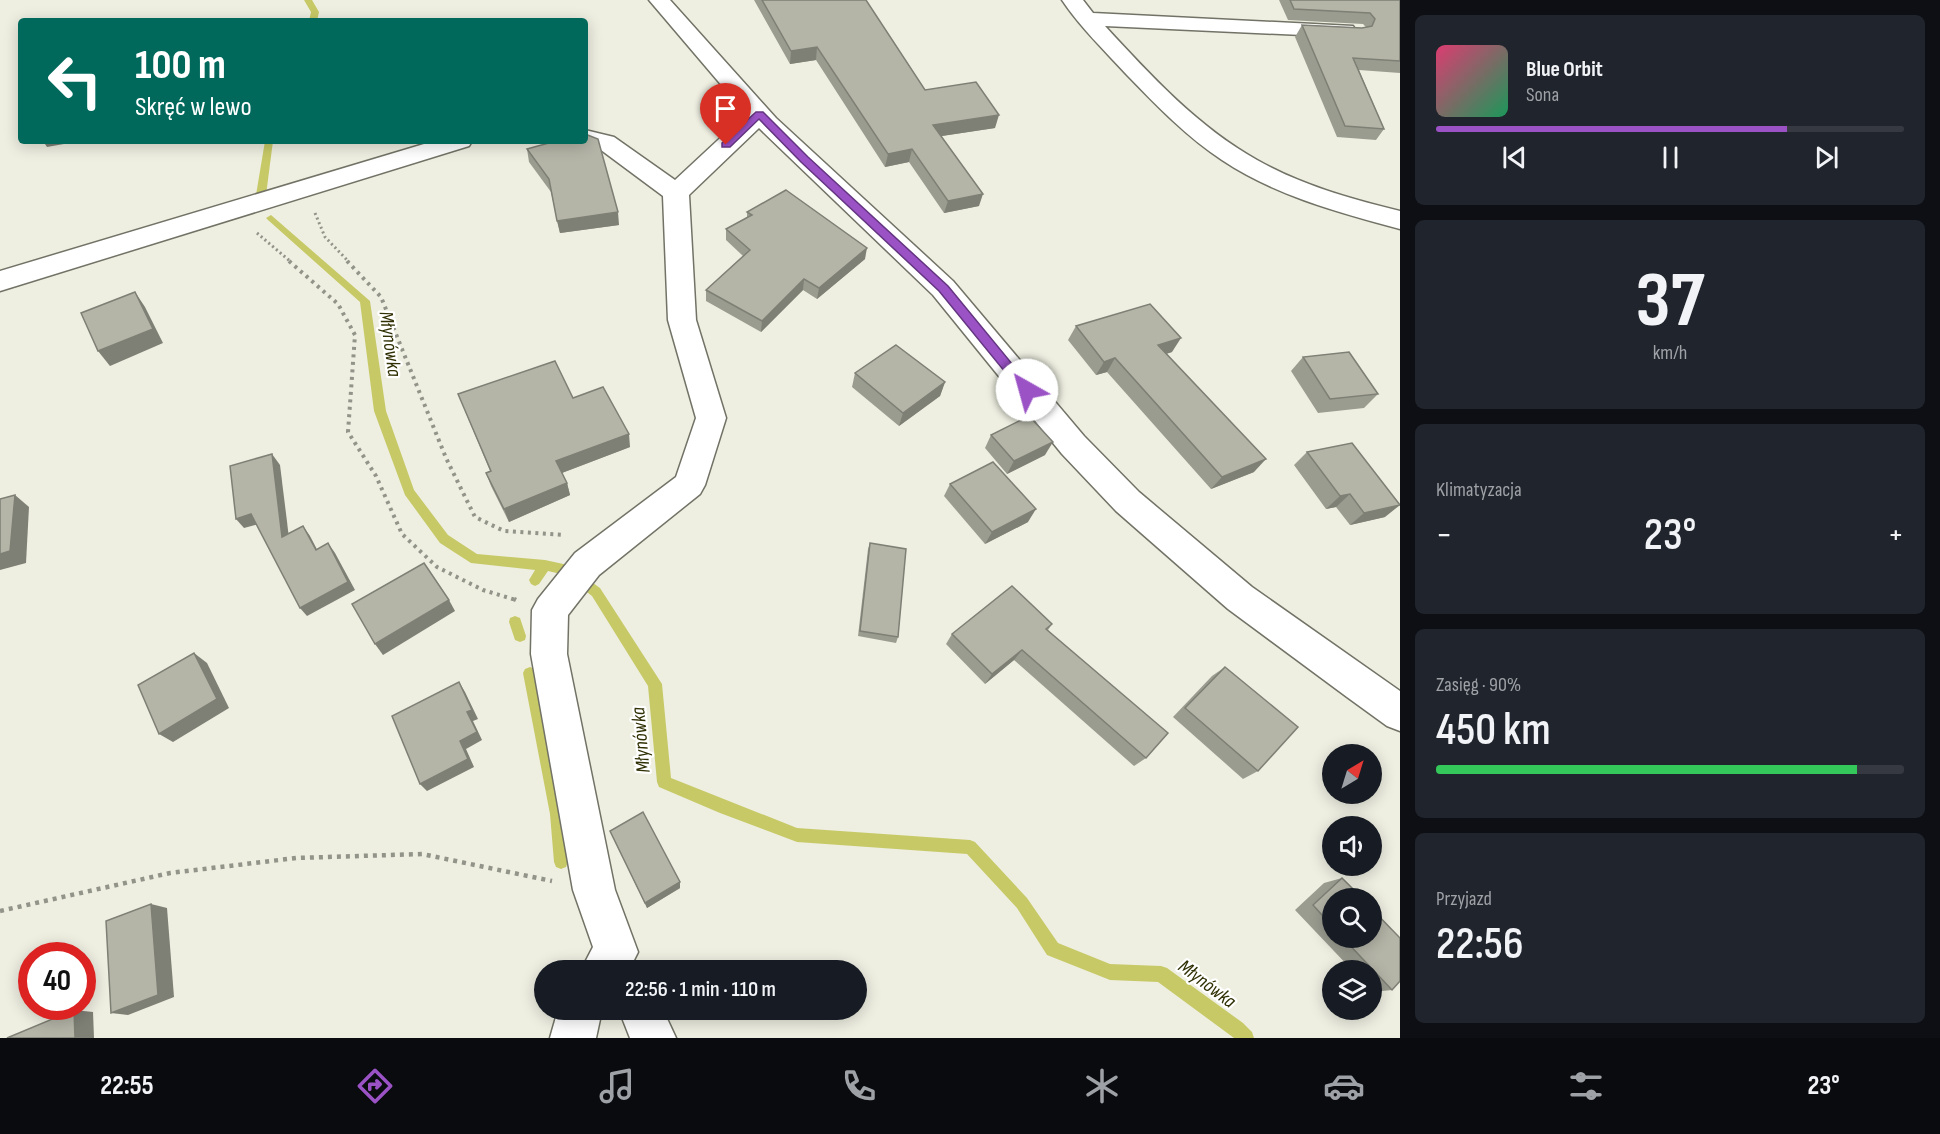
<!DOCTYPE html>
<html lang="pl">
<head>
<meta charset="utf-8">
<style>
  :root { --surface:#171b24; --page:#20242c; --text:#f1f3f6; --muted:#9ea1a6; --line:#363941; --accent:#9a52c5 }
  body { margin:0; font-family:"Sofia Sans Condensed",sans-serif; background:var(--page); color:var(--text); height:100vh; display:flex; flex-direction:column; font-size:22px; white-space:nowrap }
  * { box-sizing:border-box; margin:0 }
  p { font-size:20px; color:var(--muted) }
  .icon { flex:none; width:33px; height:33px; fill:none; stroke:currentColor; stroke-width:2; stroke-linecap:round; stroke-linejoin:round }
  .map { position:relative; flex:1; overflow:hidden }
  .drawer { display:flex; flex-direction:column; gap:15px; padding:15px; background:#0d0f14; width:540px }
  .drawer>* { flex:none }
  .guide { position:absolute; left:18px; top:18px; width:570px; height:126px; border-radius:6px; box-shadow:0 3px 15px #0003; background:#00695c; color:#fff; overflow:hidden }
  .needle { width:39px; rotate:38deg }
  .buttons { position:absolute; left:1322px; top:744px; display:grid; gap:12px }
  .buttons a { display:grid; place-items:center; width:60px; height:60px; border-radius:50%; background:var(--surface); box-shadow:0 3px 15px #0003; font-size:30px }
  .speed { position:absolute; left:18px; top:942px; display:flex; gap:12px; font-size:30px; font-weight:700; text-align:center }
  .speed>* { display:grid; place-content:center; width:78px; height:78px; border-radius:50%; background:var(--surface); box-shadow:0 3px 15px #0003; line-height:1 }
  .speed .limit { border:9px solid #d22; background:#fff; color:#111 }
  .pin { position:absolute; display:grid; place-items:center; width:51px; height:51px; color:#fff; margin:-62px -26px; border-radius:50% 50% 50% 0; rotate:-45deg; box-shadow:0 0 6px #0007 }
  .pin .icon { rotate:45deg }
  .me { position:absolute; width:66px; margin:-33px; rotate:322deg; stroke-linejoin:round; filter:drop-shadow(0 0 4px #0008) }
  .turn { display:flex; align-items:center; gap:21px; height:126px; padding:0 18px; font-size:27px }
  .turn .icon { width:78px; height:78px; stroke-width:2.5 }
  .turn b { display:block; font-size:42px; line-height:51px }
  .big { font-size:45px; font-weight:600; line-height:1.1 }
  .drawer .card { flex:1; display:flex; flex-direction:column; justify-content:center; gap:9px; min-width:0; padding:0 21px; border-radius:9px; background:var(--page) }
  .drawer .dial { align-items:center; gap:0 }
  .dial b { font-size:78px; line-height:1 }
  .song { display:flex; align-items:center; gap:18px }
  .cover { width:72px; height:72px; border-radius:9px; background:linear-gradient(135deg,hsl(340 70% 55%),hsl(150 70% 35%)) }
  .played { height:6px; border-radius:3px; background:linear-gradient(90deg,var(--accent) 75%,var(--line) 75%) }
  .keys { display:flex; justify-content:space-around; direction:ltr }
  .heat { display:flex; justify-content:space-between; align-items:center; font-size:33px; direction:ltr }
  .charge { height:9px; border-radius:4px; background:linear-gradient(90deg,#34c759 90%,var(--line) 0) }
  .trip { position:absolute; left:534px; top:960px; width:333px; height:60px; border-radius:30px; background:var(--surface); box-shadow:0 3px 15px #0003; font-weight:600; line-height:60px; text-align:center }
  .tabs { display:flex; height:96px; justify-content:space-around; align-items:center; background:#090b0e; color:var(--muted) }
  .tabs .icon { width:42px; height:42px }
  .tabs .current { color:var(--accent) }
  .tabs b { font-size:27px; color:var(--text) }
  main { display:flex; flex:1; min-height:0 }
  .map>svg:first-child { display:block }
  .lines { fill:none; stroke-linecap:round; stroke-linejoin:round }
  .stream { fill:#c7c967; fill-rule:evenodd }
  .minor-casing { stroke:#727366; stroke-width:3 }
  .path-far2 { stroke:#929389; stroke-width:3; stroke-dasharray:2 3; stroke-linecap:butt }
  .path-far1 { stroke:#929389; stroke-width:4; stroke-dasharray:3 4.5; stroke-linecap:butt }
  .path { stroke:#929389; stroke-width:4.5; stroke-dasharray:4 5; stroke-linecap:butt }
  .minor { fill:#fff; fill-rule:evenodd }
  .wall { fill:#9b9c90 }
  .shaded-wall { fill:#7e7f75 }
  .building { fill:#b4b5a7; stroke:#7e7f75; stroke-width:1.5 }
  .route { fill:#9a52c5; stroke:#643580; stroke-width:1.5 }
  .labels { text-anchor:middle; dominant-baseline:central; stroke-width:4.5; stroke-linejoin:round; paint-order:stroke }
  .water-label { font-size:20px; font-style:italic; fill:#303004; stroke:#fff }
</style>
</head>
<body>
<main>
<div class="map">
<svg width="1400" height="1038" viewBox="0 0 1400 1038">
  <rect width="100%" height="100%" fill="#eeefe1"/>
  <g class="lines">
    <g class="stream">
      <path d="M304,0h8l7,12 -2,9h-8l2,-9z"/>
      <path d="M265,141h8l-7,54 -5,3 -5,-3z"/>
      <path d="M271,215l99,86 16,110 28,79 34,45 29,19 68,6 23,5 32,23 62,96 9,94 126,50 173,12 5,2 52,56 31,45 52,21 51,2 6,2 76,55 9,9 2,6h-20l-76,-56 -48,-2 -63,-25 -30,-47 -50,-54 -170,-12 -77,-29 -61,-26 -2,-5 -9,-96 -56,-90 -27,-21 -17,-4 -9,13 -4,2 -4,-2 -2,-4 6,-10 -64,-7 -31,-20 -35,-48 -31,-84 -14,-109 -92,-82 -2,-2z"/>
      <path d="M515,616l5,2 6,18 -1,4 -5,2 -5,-2 -6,-18 1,-4z"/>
      <path d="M530,667l5,2 2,4 27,141 4,48 -2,5 -5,2 -5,-2 -2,-5 -4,-48 -27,-141 2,-4z"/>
    </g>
    <defs>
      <g id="minor">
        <path d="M649,0h21l106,118 177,163 131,155 55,56 113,95 148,104v40l-13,-5 -40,-29 -119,-88 -112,-98 -54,-57 -129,-159 -174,-167 -70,67 7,125 30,98 -21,67 -5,9 -101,81 -31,40 -1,39 48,236 23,62 -9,18h-48l12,-23 -20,-57 -42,-236 1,-44 6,-11 37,-46 101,-76 20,-59 -28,-98 -5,-124 -66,-49 -21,-6h9v-11l29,7 61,43 71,-66z"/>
        <path d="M1062,0h21l10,13 260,13 3,5 -3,5 -8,1 -240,-11c46,50 93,101 152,134 44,25 94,39 143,51v18c-62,-17 -124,-33 -178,-69 -35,-23 -65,-54 -95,-85 -22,-24 -47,-48 -65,-75z"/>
        <path d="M434,141h38l-3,5 -469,145v-20z"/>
        <path d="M558,1010h44l-6,28h-46z"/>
        <path d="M619,1010h44l13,28h-46z"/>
      </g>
    </defs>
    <use href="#minor" class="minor-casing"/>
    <g class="path-far2">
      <path d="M315,213l10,24 24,25"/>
      <path d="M257,233l34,29"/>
    </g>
    <g class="path-far1">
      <path d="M289,261l49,43 17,31 -7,97 28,44 26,58 35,33 46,23 33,10"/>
      <path d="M347,261l34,36 65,161 29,59 29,14 60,4"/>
    </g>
    <g class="path">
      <path d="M514,599l2,1"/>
      <path d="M0,911l170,-38 126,-15 126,-4 130,27"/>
    </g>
    <use href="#minor" class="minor"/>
  </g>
  <g class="wall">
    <path d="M754,0h112l59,90 70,38 -54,8 38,70 -35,7 -35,-51 -24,5 -69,-107 -26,4z"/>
    <path d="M1279,0h121v73l-41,-3 25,59 -8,11 -39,-3 -42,-100 7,-12 60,3 4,-1 -3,-3 -75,-4z"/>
    <path d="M527,149l92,76 -59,8 -9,-41 -22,-30z"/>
    <path d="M747,212l118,47 -48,40 -14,-9 -42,42 -55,-31v-11l37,-34 -17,-16v-11l21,-12z"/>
    <path d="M1076,326l96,26 -6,2 88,118 -43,17 -104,-117 -11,3 -28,-35z"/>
    <path d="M1303,357l75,37 -14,14 -46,5 -27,-42z"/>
    <path d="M855,373l90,9 -5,14 -41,30 -47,-39z"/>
    <path d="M458,394l115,4 57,49 -68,26 5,10 3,12 -61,27 -18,-36 -5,-13 4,-2z"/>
    <path d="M991,435l54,20 -38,19 -22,-26z"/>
    <path d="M1307,452l78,65 -35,8 -14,-18 -10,2 -32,-44z"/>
    <path d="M950,484l78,38 -43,22 -41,-48z"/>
    <path d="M870,543l28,94 -2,6 -38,-7 10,-87z"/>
    <path d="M1052,624l-4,6 98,128 -12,8 -120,-106 -29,24 -39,-40 6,-10z"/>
    <path d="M1225,667l33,104 -15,8 -70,-62 39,-41z"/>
    <path d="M610,831l70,51v6l-33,20z"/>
    <path d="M1342,878l-10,20v40h39l21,52 -20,2 -1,-22h-19l-57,-60 29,-27z"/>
  </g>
  <g class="shaded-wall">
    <path d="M817,47l-1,13 -26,4 1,-13z"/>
    <path d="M999,115l-4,13 -66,10 4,-13z"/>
    <path d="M43,141h38l-34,6z"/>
    <path d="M912,149l-3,13 -24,5 3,-13z"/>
    <path d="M983,194l-4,12 -35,7 4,-12z"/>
    <path d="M618,212l1,13 -59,8 -3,-12z"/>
    <path d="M867,248l-2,11 -48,40 2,-11z"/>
    <path d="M804,279l-1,11 -42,42 1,-11z"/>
    <path d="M135,292l10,15 18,36 -53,23 -12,-15z"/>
    <path d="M1181,338l-9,14 -23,7 9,-14z"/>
    <path d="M1115,358l-8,14 -11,3 8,-13z"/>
    <path d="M945,382l-5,14 -41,30 4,-13z"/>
    <path d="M629,434l1,13 -71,27 -3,-13z"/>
    <path d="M1053,442l-8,13 -38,19 7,-13z"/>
    <path d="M272,454l8,11 10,81 -8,-9z"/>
    <path d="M1266,459l-12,13 -43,17 11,-12z"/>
    <path d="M567,483l3,12 -61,27 -5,-13z"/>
    <path d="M1350,494l-14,13 -10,2 14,-13z"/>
    <path d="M15,495l14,12 -3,56 -26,7v-16z"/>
    <path d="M1400,505l-15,12 -35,8 14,-12z"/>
    <path d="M1036,509l-8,13 -43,22 7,-12z"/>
    <path d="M251,514l8,10 -15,4 -8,-9z"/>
    <path d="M303,526l7,10 12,23 -6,-9z"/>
    <path d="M328,543l7,10 20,37 -48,26 -7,-8z"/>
    <path d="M449,600l6,11 -72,44 -8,-11z"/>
    <path d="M1022,650l-8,10 -29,24 7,-10z"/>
    <path d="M194,653l13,10 22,45 -56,34 -14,-8z"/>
    <path d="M459,682l6,10 13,27 -5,2 9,19 -16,9 8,18 -47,24 -7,-7 40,-43 7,-29z"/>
    <path d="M680,882v6l-33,20 -2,-5z"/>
    <path d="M151,904l16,4 7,89 -46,18 -17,-2z"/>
    <path d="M74,1010l19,2 1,26h-19z"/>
  </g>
  <g class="building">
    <path d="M762,0h104l59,90 51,-8 23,33 -66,10 50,69 -35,7 -36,-52 -24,5 -71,-107 -26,4z"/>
    <path d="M1290,0h110v61l-47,-3 31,71 -39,-3 -43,-101 60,3 10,-2 3,-7 -5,-6 -76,-4z"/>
    <path d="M585,134l13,5 20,73 -61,9 -8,-42 -22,-30 29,-8h29z"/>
    <path d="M786,190l81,58 -48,40 -15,-9 -42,42 -56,-31 44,-40 -24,-21 26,-14 -5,-3z"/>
    <path d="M135,292l18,37 -55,22 -17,-38z"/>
    <path d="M1150,304l31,34 -23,7 108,114 -44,18 -107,-119 -11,4 -28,-36z"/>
    <path d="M896,345l49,37 -42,31 -48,-40z"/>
    <path d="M1349,352l29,42 -48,5 -27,-42z"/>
    <path d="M555,361l18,37 30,-11 26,47 -73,27 11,22 -63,26 -18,-36 5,-2 -33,-77z"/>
    <path d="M1029,416l24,26 -39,19 -23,-26z"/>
    <path d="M1352,443l48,62 -36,8 -14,-19 -10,2 -33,-44z"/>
    <path d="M272,454l10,83 21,-11 13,24 12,-7 20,39 -48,26 -49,-94 -15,5 -6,-53z"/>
    <path d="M993,462l43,47 -44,23 -42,-48z"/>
    <path d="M15,495l-5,56 -10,3v-55z"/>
    <path d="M870,543l36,6 -8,88 -38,-6z"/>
    <path d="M424,563l25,37 -74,44 -23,-40z"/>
    <path d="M1012,586l40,38 -6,5 122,104 -22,25 -124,-108 -30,24 -40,-40z"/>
    <path d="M194,653l23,46 -58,35 -21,-49z"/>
    <path d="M1225,667l73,60 -40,44 -73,-63z"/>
    <path d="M459,682l13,28 -5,2 10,20 -17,9 8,18 -48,25 -28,-68z"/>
    <path d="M643,812l37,70 -35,21 -35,-72z"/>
    <path d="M1342,878l20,20h-30v28l-19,-21z"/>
    <path d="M151,904l7,91 -47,18 -5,-92z"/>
    <path d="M1371,908l29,30v43l-8,9 -49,-52h28z"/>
    <path d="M74,1010l1,28h-68z"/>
  </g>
  <path class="route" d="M756,112h7l45,45 140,129 83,101 2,3 -2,4h-8l-84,-103 -138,-129 -42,-43 -29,28h-8v-4z"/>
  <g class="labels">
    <g class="water-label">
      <text transform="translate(390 344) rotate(82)">Młynówka</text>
      <text transform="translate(641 740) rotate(-95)">Młynówka</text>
      <text transform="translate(1207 984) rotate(37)">Młynówka</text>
    </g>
  </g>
</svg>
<div class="buttons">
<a><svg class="needle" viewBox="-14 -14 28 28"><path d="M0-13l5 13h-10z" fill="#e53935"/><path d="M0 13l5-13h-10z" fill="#9ea1a6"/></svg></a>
<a><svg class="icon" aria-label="sound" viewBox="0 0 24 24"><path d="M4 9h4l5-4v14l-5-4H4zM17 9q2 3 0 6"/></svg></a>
<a><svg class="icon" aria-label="search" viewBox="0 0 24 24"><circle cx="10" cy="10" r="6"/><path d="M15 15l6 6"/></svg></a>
<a><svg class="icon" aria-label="layers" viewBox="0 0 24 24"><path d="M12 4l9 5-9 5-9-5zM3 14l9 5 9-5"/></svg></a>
</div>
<div class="speed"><div class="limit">40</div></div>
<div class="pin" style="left:726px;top:145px;background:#d93025"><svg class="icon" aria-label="arrive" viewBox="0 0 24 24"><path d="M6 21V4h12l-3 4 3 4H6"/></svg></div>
<svg class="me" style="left:1027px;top:390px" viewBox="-20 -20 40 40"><circle r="19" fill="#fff"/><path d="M0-13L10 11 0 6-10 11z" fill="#9a52c5"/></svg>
<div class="trip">22:56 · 1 min · 110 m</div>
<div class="guide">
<div class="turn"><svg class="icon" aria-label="left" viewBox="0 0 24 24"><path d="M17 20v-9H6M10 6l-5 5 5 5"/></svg><div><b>100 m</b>Skręć w lewo</div></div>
</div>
</div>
<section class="drawer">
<div class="card">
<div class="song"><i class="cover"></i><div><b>Blue Orbit</b><p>Sona</p></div></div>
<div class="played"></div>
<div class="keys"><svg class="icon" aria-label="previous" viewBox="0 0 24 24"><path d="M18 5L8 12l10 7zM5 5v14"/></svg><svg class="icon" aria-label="pause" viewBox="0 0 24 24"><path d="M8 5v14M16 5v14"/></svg><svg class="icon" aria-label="next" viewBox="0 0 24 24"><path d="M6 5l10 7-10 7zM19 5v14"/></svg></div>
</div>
<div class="card dial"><b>37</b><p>km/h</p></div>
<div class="card"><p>Klimatyzacja</p>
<div class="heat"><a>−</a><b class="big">23°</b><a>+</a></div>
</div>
<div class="card"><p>Zasięg · 90%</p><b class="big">450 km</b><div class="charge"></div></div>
<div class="card"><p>Przyjazd</p><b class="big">22:56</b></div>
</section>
</main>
<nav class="tabs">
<b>22:55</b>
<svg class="icon current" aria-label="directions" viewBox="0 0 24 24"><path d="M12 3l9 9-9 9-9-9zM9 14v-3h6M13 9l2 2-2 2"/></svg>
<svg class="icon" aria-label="music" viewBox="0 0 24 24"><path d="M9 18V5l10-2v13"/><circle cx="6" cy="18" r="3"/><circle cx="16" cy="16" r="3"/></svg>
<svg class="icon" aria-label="phone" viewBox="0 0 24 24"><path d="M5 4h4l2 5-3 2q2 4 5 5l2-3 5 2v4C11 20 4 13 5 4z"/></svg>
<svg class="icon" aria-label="climate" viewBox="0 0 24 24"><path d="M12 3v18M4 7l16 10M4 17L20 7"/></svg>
<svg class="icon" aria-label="car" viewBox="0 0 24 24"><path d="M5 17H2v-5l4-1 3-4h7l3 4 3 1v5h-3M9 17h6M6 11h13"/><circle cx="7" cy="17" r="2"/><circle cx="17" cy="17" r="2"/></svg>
<svg class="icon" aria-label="filters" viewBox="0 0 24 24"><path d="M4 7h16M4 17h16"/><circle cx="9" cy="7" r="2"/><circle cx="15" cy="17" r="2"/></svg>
<b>23°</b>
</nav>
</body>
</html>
